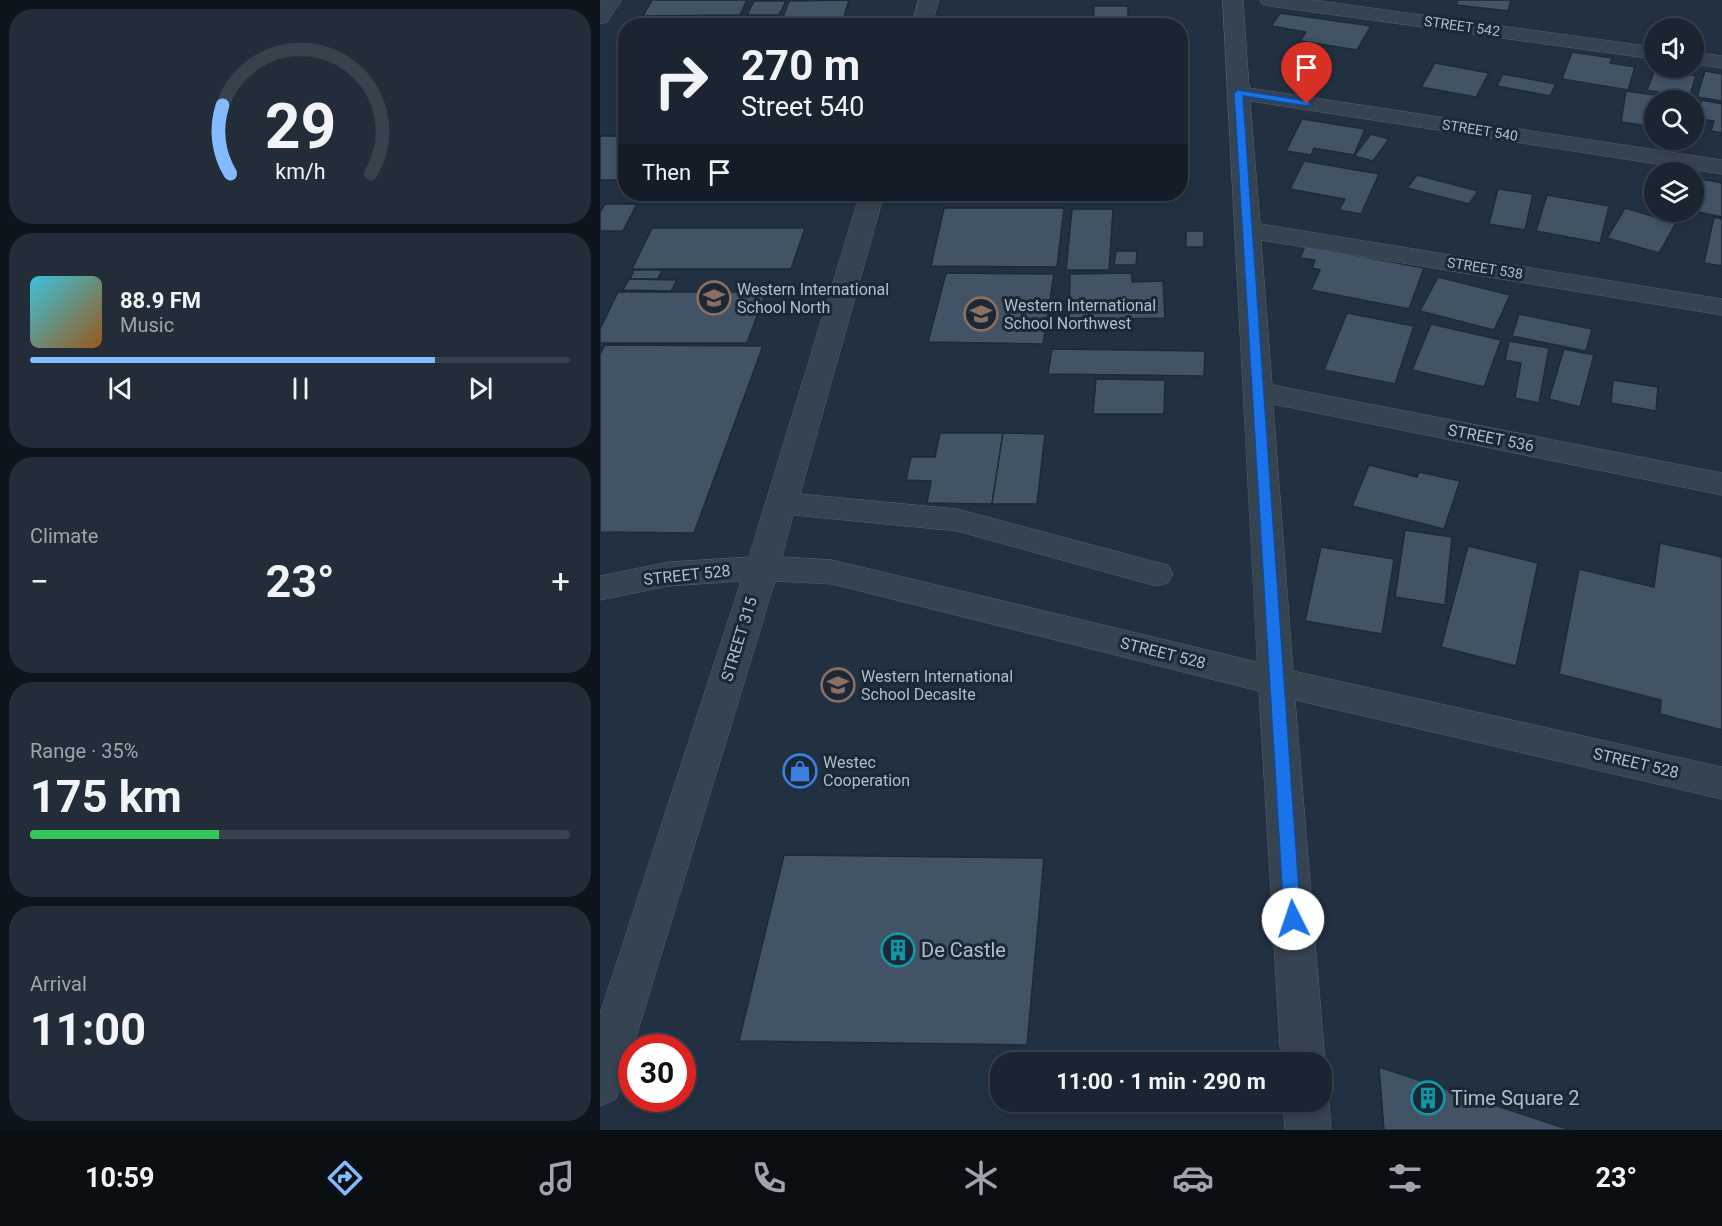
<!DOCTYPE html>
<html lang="en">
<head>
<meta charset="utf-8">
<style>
  :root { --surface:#1a2531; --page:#232d39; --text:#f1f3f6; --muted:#9fa5ab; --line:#38424d; --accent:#84bbff }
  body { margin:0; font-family:Roboto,sans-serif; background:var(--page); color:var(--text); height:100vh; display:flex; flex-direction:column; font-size:22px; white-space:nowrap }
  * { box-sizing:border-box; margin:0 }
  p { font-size:20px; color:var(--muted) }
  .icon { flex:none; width:33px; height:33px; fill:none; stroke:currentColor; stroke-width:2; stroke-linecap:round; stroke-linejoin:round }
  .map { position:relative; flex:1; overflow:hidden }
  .side { display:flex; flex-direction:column; gap:9px; padding:9px; background:#0e141b; width:600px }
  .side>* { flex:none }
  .guide { position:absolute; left:18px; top:18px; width:570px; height:183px; border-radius:24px; box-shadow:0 3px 9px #0003,0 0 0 2px var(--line); background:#1a2531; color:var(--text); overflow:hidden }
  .fabs { position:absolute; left:1044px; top:18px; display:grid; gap:12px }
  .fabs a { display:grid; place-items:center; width:60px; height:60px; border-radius:50%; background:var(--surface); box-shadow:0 3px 9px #0003,0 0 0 2px var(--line); font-size:30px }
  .speed { position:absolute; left:18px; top:1034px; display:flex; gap:12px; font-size:30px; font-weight:700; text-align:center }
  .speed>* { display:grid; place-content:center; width:78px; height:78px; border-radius:50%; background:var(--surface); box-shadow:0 3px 9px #0003,0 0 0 2px var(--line); line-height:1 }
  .speed .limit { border:9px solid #d22; background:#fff; color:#111 }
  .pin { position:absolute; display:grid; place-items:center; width:51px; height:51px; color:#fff; margin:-62px -26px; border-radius:50% 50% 50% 0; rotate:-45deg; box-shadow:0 0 6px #0007 }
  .pin .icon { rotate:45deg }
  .me { position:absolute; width:66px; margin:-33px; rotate:356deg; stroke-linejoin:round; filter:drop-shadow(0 0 4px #0008) }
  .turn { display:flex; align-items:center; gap:21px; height:126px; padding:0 24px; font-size:27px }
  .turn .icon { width:78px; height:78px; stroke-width:2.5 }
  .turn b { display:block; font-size:42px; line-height:51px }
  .then { display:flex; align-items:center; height:57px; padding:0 24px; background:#0003; gap:12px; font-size:22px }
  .big { font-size:45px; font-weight:700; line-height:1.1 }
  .side .widget { flex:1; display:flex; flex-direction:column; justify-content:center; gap:9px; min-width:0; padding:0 21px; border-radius:24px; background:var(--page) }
  .side .dial { align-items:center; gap:0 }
  .dial svg { height:156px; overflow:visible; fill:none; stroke:var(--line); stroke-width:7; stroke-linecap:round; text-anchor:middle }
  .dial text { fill:var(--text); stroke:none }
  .song { display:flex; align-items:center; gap:18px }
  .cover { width:72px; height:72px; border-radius:9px; background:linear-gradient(135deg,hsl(190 70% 55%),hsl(30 70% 35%)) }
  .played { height:6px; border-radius:3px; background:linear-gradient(90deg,var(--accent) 75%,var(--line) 75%) }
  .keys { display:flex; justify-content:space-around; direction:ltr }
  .heat { display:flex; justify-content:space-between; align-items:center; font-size:33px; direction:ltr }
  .charge { height:9px; border-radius:4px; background:linear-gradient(90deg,#34c759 35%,var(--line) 0) }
  .trip { position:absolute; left:390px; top:1052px; width:342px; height:60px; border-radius:24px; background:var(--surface); box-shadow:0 3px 9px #0003,0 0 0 2px var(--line); font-weight:700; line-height:60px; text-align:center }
  .dock { display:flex; height:96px; justify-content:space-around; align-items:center; background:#0a0f14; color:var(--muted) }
  .dock .icon { width:42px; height:42px }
  .dock .active { color:var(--accent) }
  .dock b { font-size:27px; color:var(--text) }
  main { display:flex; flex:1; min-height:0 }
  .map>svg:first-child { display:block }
  .building { fill:#425365; stroke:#1d2a37; stroke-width:1.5 }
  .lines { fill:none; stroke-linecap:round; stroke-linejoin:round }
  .minor-casing { stroke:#54606e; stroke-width:1 }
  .minor { fill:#364350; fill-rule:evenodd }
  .route { fill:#1a73e8; stroke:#114b97; stroke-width:1.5 }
  .labels { text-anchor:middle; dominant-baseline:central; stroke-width:6; stroke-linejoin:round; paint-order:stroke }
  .far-street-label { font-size:14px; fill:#b2bdcb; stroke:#1b2835 }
  .poi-label { font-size:16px; fill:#b2bdcb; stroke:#1b2835; text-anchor:start }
  .street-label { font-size:16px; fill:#b2bdcb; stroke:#1b2835 }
  .near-poi-label { font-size:20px; fill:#b2bdcb; stroke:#1b2835; text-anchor:start }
</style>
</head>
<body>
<main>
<section class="side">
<div class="widget dial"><svg viewBox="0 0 100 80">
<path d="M14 69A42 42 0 1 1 86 69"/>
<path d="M14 69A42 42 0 0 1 10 34" stroke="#84bbff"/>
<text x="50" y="56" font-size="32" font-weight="700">29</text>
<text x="50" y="72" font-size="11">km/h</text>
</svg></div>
<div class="widget">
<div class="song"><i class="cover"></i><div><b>88.9 FM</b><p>Music</p></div></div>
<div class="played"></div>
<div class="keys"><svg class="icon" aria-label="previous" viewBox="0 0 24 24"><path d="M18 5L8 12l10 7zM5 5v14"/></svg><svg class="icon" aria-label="pause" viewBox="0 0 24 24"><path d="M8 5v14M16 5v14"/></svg><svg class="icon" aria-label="next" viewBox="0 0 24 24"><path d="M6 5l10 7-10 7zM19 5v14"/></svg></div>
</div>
<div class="widget"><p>Climate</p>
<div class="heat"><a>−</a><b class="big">23°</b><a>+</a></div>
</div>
<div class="widget"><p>Range · 35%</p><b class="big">175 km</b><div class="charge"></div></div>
<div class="widget"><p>Arrival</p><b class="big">11:00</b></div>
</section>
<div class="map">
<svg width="1122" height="1130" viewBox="0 0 1122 1130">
  <rect width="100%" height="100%" fill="#223141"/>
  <g class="building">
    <path d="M52,0h95l-7,15 -97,1z"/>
    <path d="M249,0l-5,17h-61l6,-16z"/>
    <path d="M858,0h53l-3,11 -52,-6z"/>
    <path d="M154,1h32l-7,14h-32z"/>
    <path d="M494,6h34v18l-35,1z"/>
    <path d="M680,13l91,13 -14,24 -57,-9 6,-9 -35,-6z"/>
    <path d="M144,18h34l-3,8h-34z"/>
    <path d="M183,19h35l-3,7h-35z"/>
    <path d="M972,52l40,6 -2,5 25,4 -7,23 -66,-11z"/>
    <path d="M835,63l54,10 -13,24 -55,-10z"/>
    <path d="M1055,69l41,7 -7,22 -42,-8z"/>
    <path d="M1105,71l17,3v27l-25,-4z"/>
    <path d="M903,74l53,10 -6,12 -53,-10z"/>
    <path d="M1026,91l66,9h-38v27l-33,-5z"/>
    <path d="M1102,100l20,4v29l-11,-2 3,-10 -18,-3z"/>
    <path d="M702,119l63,10 -11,26 -40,-7 -3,7 -25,-4z"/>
    <path d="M771,134l18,5 -16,22 -19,-5z"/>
    <rect x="0" y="136" width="26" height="44"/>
    <path d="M580,138h6l-2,35h-4z"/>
    <path d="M704,161l75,13 -18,40 -22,-4 6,-11 -55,-10z"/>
    <path d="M817,175l61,16 -9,13 -62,-16z"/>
    <path d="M1101,179l21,4v34l-28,-6v-13z"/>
    <path d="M898,189l35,5 -8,36 -36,-6z"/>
    <path d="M110,194h54l-4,9 -54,-1z"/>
    <path d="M947,195l62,11 -9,37 -64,-12z"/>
    <path d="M5,204h32l-14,27h-23v-19z"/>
    <path d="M344,208h120l-7,59 -126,-1z"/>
    <path d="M1025,208l51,15 -17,30 -52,-15z"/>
    <path d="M472,209h41l-4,61h-43z"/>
    <path d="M1114,217l8,2v47l-18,-3z"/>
    <path d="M52,228h153l-14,41h-159z"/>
    <rect x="586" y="231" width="18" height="16"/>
    <path d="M705,246l119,22 -15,41 -98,-19 9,-20 -8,-2 3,-8 -15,-2z"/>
    <path d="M516,251h21l-1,14h-22z"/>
    <path d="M34,270h28l-4,9h-28z"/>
    <path d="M346,273l108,1 -11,70 -115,-2z"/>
    <path d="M532,273v9l31,-1 2,37 -96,2 1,-46z"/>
    <path d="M838,277l72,18 -16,35 -74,-19z"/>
    <path d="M29,279l48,1 -6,11 -48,-1z"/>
    <path d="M18,292h148l-19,51h-147v-14z"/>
    <path d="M747,313l67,13 -19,58 -71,-14z"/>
    <path d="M919,314l73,15 -6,22 -74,-15z"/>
    <path d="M831,324l70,16 -17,47 -72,-17z"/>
    <path d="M909,341l40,7 -10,55 -24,-5 6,-35 -16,-3z"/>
    <path d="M5,345l158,1 -69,187 -94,-1v-178z"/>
    <path d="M452,349l153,2 -1,25 -156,-2z"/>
    <path d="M964,349l30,6 -14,52 -31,-8z"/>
    <path d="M496,379l69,1 -1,34h-71z"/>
    <path d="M1013,380l45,7 -2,24 -45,-8z"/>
    <path d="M340,433h63l-11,71 -65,-1 4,-22 -25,-1 5,-23h24z"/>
    <path d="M403,433l42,1 -8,70h-45z"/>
    <path d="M769,465l48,12 2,-5 41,9 -16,48 -92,-23z"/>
    <path d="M805,530l47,7 -7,68 -50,-8z"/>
    <path d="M1060,543l62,14v173l-62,-16 1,-14 -102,-26 20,-105 75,18z"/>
    <path d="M868,546l70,17 -22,103 -75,-19z"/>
    <path d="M721,547l73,12 -12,75 -77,-13z"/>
    <path d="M184,855l260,3 -17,187 -288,-4z"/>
    <path d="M779,1067l191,63h-186z"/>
  </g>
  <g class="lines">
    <defs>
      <g id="minor">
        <path d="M2,0h20l-15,22 -7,2v-21z"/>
        <path d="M319,0h20l-8,26h-20z"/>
        <path d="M623,0h20l6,88 473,72v14l-472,-73 10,123 462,75v16l-461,-75 11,145 450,88v22l-449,-91 20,267 429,96v32l-427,-99 30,362 -3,9v-9h-41l-22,-371 -427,-107 -57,-3 -142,466h-1v7l-16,45 -16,7v-92l141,-433 -72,5 -69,14v-24l69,-14 80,-5 111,-363h24l-84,300 157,15 199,53 12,3 5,9 -5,9 -12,3 -199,-55 -164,-16 -11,42 50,3 425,102z"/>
        <path d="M660,0h53l341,47v12l-384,-53 -7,-2z"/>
        <path d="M1094,52l28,4v12l-28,-4z"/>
        <path d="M722,1085l7,16 2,29h-46l-2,-29h39z"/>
      </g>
    </defs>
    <use href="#minor" class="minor-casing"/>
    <use href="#minor" class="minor"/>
  </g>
  <path class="route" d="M638,90l69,11 5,3 -5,2 -64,-10 58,823 -2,6 -6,2 -6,-2 -3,-6 -50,-826z"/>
  <defs>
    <symbol id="school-ring" viewBox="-11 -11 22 22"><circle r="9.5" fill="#1b2835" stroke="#8d6e63" stroke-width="1.5"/><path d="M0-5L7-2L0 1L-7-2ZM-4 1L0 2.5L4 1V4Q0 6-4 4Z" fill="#8d6e63"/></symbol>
    <symbol id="shop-ring" viewBox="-11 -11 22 22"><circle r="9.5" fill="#1b2835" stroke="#3f7fe0" stroke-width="1.5"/><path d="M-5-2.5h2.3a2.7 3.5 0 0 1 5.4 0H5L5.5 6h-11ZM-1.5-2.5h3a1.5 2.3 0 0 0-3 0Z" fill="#3f7fe0"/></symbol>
    <symbol id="building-ring" viewBox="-11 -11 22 22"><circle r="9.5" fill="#1b2835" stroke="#0f9aa8" stroke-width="1.5"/><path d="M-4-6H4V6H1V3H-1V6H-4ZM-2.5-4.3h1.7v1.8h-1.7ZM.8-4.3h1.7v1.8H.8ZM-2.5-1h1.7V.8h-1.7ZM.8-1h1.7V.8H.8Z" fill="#0f9aa8"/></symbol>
  </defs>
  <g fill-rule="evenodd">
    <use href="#school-ring" x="95" y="279" width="38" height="38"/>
    <use href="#school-ring" x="362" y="295" width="38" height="38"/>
    <use href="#school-ring" x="219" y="666" width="38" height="38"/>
    <use href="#shop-ring" x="181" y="752" width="38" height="38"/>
    <use href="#building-ring" x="279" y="931" width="38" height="38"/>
    <use href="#building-ring" x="809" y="1079" width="38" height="38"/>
  </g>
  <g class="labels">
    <g class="far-street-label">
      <text transform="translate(862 26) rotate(8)">STREET 542</text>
      <text transform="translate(880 130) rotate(9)">STREET 540</text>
      <text transform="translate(885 268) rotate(9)">STREET 538</text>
    </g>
    <g class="poi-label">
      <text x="137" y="289">Western International<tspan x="137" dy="18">School North</tspan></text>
      <text x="404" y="305">Western International<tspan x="404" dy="18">School Northwest</tspan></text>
      <text x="261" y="676">Western International<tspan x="261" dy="18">School Decaslte</tspan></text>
      <text x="223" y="762">Westec<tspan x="223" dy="18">Cooperation</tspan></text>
    </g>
    <g class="street-label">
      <text transform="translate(891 438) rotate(11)">STREET 536</text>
      <text transform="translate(87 575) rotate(-6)">STREET 528</text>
      <text transform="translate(139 639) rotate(-73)">STREET 315</text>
      <text transform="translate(563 653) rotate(14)">STREET 528</text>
      <text transform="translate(1036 763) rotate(13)">STREET 528</text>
    </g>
    <g class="near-poi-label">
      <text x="321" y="950">De Castle</text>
      <text x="851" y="1098">Time Square 2</text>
    </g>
  </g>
</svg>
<div class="fabs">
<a><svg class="icon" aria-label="sound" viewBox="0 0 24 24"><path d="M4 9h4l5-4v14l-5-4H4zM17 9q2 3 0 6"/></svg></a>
<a><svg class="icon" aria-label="search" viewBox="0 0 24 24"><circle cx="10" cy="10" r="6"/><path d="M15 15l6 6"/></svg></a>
<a><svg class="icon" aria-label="layers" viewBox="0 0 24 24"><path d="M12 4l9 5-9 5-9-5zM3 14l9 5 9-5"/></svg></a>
</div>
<div class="speed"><div class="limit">30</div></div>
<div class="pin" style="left:707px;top:104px;background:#d93025"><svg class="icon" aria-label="arrive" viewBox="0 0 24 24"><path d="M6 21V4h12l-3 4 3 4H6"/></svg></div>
<svg class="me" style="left:693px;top:919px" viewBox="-20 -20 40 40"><circle r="19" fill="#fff"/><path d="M0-13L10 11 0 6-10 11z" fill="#1a73e8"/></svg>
<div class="trip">11:00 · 1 min · 290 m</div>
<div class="guide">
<div class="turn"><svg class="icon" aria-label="right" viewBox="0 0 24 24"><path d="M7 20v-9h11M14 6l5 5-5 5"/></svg><div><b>270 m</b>Street 540</div></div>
<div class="then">Then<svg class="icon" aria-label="arrive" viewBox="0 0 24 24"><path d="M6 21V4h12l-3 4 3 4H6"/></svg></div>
</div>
</div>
</main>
<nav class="dock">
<b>10:59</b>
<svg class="icon active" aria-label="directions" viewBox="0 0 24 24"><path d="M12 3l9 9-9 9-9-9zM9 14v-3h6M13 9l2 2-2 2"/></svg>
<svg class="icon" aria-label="music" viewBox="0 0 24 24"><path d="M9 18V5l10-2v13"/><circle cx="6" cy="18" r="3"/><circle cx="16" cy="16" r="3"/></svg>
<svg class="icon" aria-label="phone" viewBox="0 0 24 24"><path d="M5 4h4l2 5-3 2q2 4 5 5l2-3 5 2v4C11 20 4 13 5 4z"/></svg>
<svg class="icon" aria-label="climate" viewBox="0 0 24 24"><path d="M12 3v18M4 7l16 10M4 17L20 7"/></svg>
<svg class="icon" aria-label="car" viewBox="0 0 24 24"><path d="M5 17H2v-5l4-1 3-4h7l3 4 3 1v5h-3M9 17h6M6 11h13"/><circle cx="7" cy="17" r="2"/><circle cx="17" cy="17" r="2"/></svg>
<svg class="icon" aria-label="filters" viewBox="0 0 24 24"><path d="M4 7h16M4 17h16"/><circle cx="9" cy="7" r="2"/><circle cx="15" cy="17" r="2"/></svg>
<b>23°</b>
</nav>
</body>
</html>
